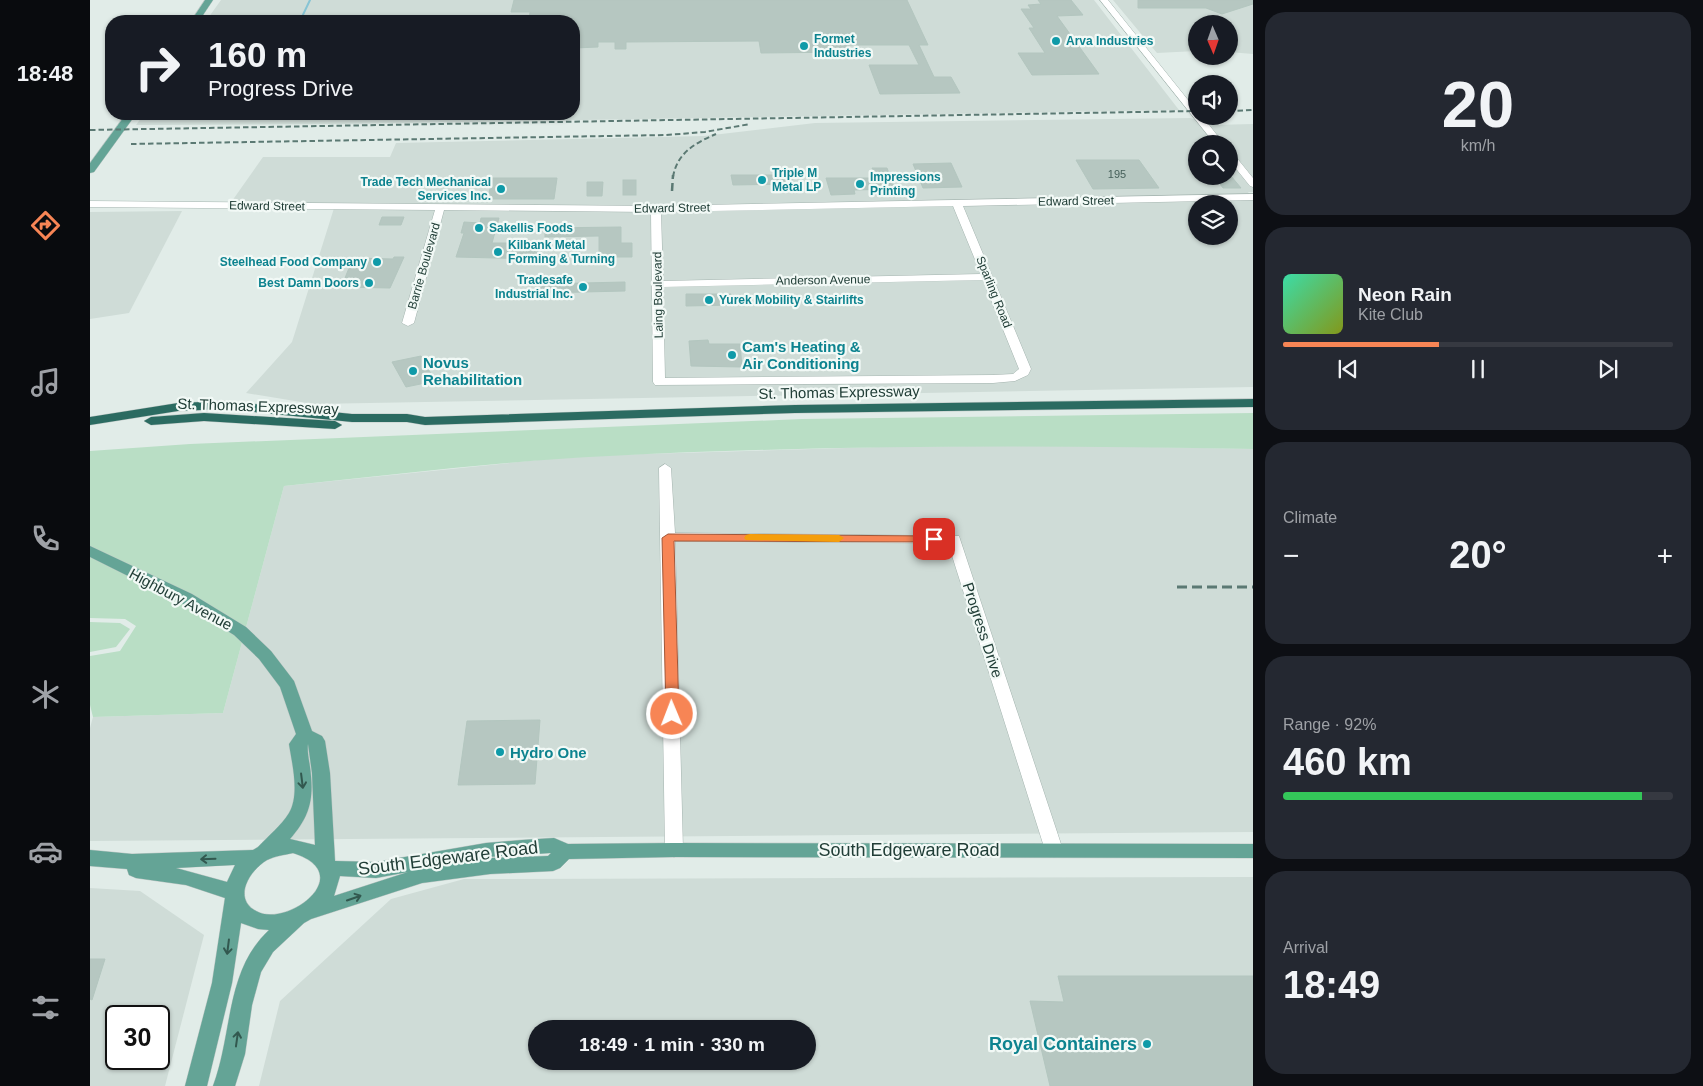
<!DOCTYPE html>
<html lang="en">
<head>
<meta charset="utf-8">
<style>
  :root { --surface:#171b24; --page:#242831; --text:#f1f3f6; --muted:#9ea1a6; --line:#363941; --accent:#f78555 }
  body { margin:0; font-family:Helvetica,sans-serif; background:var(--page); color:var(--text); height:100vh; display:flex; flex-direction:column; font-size:19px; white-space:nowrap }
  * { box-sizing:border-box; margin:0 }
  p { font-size:16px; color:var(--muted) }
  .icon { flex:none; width:28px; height:28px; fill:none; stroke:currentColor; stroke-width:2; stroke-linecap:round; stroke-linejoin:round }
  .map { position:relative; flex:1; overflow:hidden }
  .details { display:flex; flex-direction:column; gap:12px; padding:12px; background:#0d0f14; width:450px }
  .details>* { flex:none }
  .top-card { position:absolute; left:15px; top:15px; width:475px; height:105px; border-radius:20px; box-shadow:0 1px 4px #0004; background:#171b24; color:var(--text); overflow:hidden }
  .needle { width:32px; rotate:178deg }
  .controls { position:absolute; left:1098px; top:15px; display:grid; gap:10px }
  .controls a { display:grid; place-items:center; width:50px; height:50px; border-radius:50%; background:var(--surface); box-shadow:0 1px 4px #0004; font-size:25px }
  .speed { position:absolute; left:15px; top:1005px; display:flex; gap:10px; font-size:25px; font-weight:700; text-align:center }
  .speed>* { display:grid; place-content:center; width:65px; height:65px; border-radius:50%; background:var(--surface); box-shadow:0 1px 4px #0004; line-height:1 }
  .speed .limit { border:2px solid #111; border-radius:8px; background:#fff; color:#111 }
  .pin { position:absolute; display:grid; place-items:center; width:42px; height:42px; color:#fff; margin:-21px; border-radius:10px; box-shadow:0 2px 8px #0006 }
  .me { position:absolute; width:55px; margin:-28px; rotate:359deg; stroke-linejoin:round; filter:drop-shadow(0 0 4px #0008) }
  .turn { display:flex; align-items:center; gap:18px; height:105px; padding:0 20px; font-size:22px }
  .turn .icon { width:65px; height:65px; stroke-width:2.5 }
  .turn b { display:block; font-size:35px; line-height:42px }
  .big { font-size:38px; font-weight:700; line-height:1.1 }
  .details .tile { flex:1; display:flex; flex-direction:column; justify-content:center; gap:8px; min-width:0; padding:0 18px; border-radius:20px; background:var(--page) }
  .details .dial { align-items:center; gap:0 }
  .dial b { font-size:65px; line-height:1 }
  .song { display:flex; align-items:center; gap:15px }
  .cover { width:60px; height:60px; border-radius:8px; background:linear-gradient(135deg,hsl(160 70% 55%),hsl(70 70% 35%)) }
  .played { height:5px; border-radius:2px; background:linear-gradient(90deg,var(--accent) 40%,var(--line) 40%) }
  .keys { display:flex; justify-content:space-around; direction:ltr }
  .heat { display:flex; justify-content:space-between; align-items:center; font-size:28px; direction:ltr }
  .charge { height:8px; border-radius:4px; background:linear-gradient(90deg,#34c759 92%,var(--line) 0) }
  .trip { position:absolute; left:438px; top:1020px; width:288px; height:50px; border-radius:25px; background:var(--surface); box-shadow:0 1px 4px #0004; font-weight:700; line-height:50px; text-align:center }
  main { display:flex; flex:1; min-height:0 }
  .tabs { display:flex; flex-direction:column; width:90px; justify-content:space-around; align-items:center; background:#090b0e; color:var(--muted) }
  .tabs .icon { width:35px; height:35px }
  .tabs .current { color:var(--accent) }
  .tabs b { font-size:22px; color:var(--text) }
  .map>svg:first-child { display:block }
  .built { fill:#cfdcd7; fill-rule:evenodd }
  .green { fill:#b9dec5 }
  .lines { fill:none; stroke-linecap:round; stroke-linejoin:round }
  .stream { stroke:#87c4d4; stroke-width:2 }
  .building { fill:#b6c7c1; stroke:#b3c6bf }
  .minor-casing { stroke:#a4b4af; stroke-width:1 }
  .major-casing { stroke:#c1c9c7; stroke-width:1 }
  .highway-casing { stroke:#c1c9c7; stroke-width:1 }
  .minor { fill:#fff; fill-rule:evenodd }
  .major { fill:#64a496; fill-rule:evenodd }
  .highway { fill:#2b6b61; fill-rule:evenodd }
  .rail-far2 { stroke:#5b7973; stroke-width:2; stroke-dasharray:5.5 3; stroke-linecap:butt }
  .rail-far1 { stroke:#5b7973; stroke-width:2.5; stroke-dasharray:8 4; stroke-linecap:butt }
  .rail { stroke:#5b7973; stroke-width:3; stroke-dasharray:10 5; stroke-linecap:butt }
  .oneway { stroke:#32584f }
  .route { fill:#f78555; stroke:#a15637 }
  .slow { fill:#f59e0b }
  .culture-dot { fill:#0f9aa8; stroke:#f2f9f6; stroke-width:2 }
  .labels { text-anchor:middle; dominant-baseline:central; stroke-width:4.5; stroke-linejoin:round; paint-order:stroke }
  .far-number-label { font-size:11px; fill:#46605a }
  .far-culture-label { font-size:12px; font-weight:bold; fill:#0d838f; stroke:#f2f9f6; text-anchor:start }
  .far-street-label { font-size:12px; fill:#213e37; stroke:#f2f9f6 }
  .culture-label { font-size:15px; font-weight:bold; fill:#0d838f; stroke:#f2f9f6; text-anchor:start }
  .street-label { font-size:15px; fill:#213e37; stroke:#f2f9f6 }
  .near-street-label { font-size:18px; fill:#213e37; stroke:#f2f9f6 }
  .near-culture-label { font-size:18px; font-weight:bold; fill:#0d838f; stroke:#f2f9f6; text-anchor:end }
</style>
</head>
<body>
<main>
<nav class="tabs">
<b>18:48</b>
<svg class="icon current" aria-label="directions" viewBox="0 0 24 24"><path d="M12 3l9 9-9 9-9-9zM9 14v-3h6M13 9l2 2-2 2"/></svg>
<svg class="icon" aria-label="music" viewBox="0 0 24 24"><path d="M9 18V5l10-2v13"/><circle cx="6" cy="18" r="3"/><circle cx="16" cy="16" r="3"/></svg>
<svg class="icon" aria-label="phone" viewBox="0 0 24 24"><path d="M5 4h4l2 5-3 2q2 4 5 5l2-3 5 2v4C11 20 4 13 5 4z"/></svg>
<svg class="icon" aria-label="climate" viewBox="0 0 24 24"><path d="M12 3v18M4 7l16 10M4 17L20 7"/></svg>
<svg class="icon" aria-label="car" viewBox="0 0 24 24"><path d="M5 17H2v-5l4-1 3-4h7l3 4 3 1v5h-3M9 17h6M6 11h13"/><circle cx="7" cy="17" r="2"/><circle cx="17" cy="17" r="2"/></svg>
<svg class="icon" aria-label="filters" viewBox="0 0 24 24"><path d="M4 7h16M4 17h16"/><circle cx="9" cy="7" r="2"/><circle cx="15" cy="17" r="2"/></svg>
</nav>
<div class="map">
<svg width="1163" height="1086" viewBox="0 0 1163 1086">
  <rect width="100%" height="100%" fill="#e1ece8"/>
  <g class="built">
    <path d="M131,0h873l85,110 -837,14 -206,1 8,-11h430v-93h-368z"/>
    <path d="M1023,0h140v54l-24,-2v-28h-33v27l-39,2z"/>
    <path d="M1100,118l23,7 40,-1v68h-5l5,7v188l-940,17 -67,-11 46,-51 43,-137 -103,-4 31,-44h127l6,-14 308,-7 111,-13zM1106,144h33v32h-33zM1106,204h33v32h-33z"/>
    <path d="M92,211l-53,102 -39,6v-107z"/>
    <path d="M962,445l201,4v383l-1163,9v-113l3,-11 130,-4 61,-227 264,-27 62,-4 269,-8z"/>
    <path d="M1163,877v209h-994l21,-85 111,-102 73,-20zM446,1029h270v32h-270z"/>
    <path d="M0,888l50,3 64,44 -39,151h-75zM26,1016h43v43h-43z"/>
  </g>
  <g class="green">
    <path d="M1163,413v36c-215,-4 -429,-4 -644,7 -108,5 -217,19 -325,30l-61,227 -130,4 -3,-12v-49l30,-5 16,-25 -11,-7 -35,-1v-167l100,-7 612,-25z"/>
    <path d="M0,622l30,1 10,6 -14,18 -26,5z"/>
  </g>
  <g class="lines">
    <g class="stream">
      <path d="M210,21l10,-21"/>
      <path d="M76,119l2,-5"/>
    </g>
  </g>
  <g class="building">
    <path d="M424,0h393l21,45h-9l15,32h17l9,16 -80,1 -11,-29h50l-10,-20h-61l2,7 -89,1 -2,-12 -133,1v7h-11v-7h-17v5l-24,1v-27h-45l1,-9h-19z"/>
    <path d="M948,0h33l12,15 -26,1 42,58 -67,1 -14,-22h27l-16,-25h5l-13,-19h10l-3,-4 13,-1z"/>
    <path d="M1048,0h115v4l-31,10 -16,-6h-68z"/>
    <path d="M986,160h63l20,28 -66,1z"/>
    <path d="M861,163l11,24 -39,1 -10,-24z"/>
    <path d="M782,168h15l8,21 -41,1 1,4 -24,1 -5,-17h50z"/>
    <path d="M641,175h60l2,9 -60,1z"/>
    <path d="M1124,176h17l10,12h-18z"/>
    <path d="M402,178h65l-3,21h-66z"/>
    <rect x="533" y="180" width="13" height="15"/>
    <path d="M497,182h16l-1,14h-15z"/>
    <path d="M292,217h22l-3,8h-22z"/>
    <path d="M391,218h18l-7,25h48l-4,16 -80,-2 8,-24h-3l3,-11 16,1z"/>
    <path d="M531,227v16h11v14h-33v-21l-54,1v-9z"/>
    <path d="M304,257h10l-14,31 -45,-1 4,-9h-4l8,-20 40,1z"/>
    <path d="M535,282v9l-84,2v-9z"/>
    <path d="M596,294h45l1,11 -46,1z"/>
    <path d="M618,340l1,4h31l2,23 -51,-1 -2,-25z"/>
    <path d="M331,356l14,25 -29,6 -14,-25z"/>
    <path d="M450,720l-5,64 -77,1 9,-64z"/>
    <path d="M0,959h15l-13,41 -2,-1z"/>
    <path d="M968,976h195v110h-203l-20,-85 34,1z"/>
  </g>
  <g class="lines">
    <defs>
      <g id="minor">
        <path d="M1010,0h8l88,110v6h6l22,28h-9z"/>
        <path d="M1139,151l3,1 21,26v9l-3,-1 -21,-26z"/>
        <path d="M1163,194v6l-290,6 68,163 -3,6 -13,6 -22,2 -338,2 -2,-3 -2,-170 -207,-2 -30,113 -6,3 -6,-3 33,-113 -345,-3v-6l566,5zM863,206l28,68 -318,7 -2,-69zM893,280l36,89 -6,5 -20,1 -328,3 -2,-91z"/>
        <path d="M575,464l6,4 4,65 284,3 104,314 -3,5 -6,2 -6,-2 -3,-5 -97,-307 -273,-2 8,309 -3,5 -6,2 -6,-2 -3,-5 -6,-382z"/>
      </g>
      <g id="major">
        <path d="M115,0h8l-14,21h-8z"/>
        <path d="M36,114h10l-42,58 -4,1v-10z"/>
        <path d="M0,546l102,48 54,33 25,24 23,30 18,50 10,5 3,5 5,32 5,88 41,1 110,-19 36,-3 32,-2 14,6 106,-1 579,1v14l-579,-1 -105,2 -9,9 -7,3 -63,3 -68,9 -111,36 -7,4 -31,29 -12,20 -9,33 -7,49 -10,32h-22c20,-53 12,-115 56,-156l-11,-1 -17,-6 -9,60 -25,103h-22l27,-103 13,-85 -39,-13 -50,-7 -7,-3 -2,-6 -37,-3v-16l42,4 121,-4 5,-3c10,-11 23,-21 31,-34 11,-19 3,-49 0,-69l7,-10 -16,-47 -21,-28 -25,-24 -54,-33 -90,-45zM218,744l4,29 3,72 -25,-6c21,-24 24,-41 20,-72 -1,-7 -3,-16 -2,-23zM203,853c67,21 -7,76 -37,58 -24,-13 -6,-41 11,-51 8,-4 17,-5 26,-7zM461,853l-3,3 -58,2 -31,4 27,-5zM145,865l-8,17 -51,-14zM318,872l-74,24 6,-20 36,2z"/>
      </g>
      <g id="highway">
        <path d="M1163,399v8l-458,6 -370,12 -18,-3h-55l-126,-13 -48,2 -88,14v-8l88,-14 48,-2 126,13h55l18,3 370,-12z"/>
        <path d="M114,413l131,8 7,4 -7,4 -131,-8 -53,4 -7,-4 7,-4z"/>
      </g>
    </defs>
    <use href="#minor" class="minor-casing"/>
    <use href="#major" class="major-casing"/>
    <use href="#highway" class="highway-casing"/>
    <use href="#minor" class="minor"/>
    <use href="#major" class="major"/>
    <use href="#highway" class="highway"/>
    <g class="rail-far2">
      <path d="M1139,111l24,-1"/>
      <path d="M0,130l1106,-19"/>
      <path d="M41,144l535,-9 39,-3 45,-8"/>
      <path d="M583,177c4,-24 22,-34 43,-43"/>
    </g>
    <path class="rail-far1" d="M582,191l1,-16"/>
    <path class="rail" d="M1087,587h76"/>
  </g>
  <defs><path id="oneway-shaft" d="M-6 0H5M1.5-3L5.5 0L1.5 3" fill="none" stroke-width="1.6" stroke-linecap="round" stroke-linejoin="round" transform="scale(1.25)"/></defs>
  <g class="oneway">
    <use href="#oneway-shaft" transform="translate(212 781) rotate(83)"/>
    <use href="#oneway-shaft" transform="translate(118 859) rotate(178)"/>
    <use href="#oneway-shaft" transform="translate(264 898) rotate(-19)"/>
    <use href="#oneway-shaft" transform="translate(138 947) rotate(97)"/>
    <use href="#oneway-shaft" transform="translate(147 1039) rotate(-82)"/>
  </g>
  <path class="route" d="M578,534l266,2 6,3 -6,3 -260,-1 5,173 -2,4h-9l-2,-4 -4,-176z"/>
  <path class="slow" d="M660,534l89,1 5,3 -5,4 -93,-2 -2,-2 2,-3z"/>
  <g class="culture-dot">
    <circle cx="966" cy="41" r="5"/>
    <circle cx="714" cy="46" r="5"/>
    <circle cx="672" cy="180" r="5"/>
    <circle cx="770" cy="184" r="5"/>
    <circle cx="411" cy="189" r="5"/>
    <circle cx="389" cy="228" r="5"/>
    <circle cx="408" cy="252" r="5"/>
    <circle cx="287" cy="262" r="5"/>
    <circle cx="279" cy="283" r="5"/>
    <circle cx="493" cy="287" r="5"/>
    <circle cx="619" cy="300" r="5"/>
    <circle cx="642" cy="355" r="5"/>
    <circle cx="323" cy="371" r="5"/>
    <circle cx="410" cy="752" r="5"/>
    <circle cx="1057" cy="1044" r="5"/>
  </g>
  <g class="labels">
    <g class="far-number-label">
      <text x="1027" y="174">195</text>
    </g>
    <g class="far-culture-label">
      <text x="724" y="39">Formet<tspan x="724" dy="14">Industries</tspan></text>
      <text x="976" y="41">Arva Industries</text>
      <text x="682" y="173">Triple M<tspan x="682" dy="14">Metal LP</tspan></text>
      <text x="780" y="177">Impressions<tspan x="780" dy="14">Printing</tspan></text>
      <text x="401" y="182" text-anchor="end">Trade Tech Mechanical<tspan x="401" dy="14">Services Inc.</tspan></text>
      <text x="399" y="228">Sakellis Foods</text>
      <text x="418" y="245">Kilbank Metal<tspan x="418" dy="14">Forming &amp; Turning</tspan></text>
      <text x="277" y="262" text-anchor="end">Steelhead Food Company</text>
      <text x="483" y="280" text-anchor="end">Tradesafe<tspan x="483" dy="14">Industrial Inc.</tspan></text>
      <text x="269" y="283" text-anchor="end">Best Damn Doors</text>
      <text x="629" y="300">Yurek Mobility &amp; Stairlifts</text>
    </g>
    <g class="far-street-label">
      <text transform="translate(986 201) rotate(-1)">Edward Street</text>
      <text transform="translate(177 206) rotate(1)">Edward Street</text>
      <text transform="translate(582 208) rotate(-1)">Edward Street</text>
      <text transform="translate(334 266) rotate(-74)">Barrie Boulevard</text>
      <text transform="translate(733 280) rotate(-1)">Anderson Avenue</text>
      <text transform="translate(904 292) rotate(68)">Sparling Road</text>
      <text transform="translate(568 295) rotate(-91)">Laing Boulevard</text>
    </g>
    <g class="culture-label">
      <text x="652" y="346">Cam's Heating &amp;<tspan x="652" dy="17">Air Conditioning</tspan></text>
      <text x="333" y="362">Novus<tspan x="333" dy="17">Rehabilitation</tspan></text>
      <text x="420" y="752">Hydro One</text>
    </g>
    <g class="street-label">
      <text transform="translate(749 392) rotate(-1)">St. Thomas Expressway</text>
      <text transform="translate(168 406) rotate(2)">St. Thomas Expressway</text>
      <text transform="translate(91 599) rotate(28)">Highbury Avenue</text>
      <text transform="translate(893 630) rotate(72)">Progress Drive</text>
    </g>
    <g class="near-street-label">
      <text x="819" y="850">South Edgeware Road</text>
      <text transform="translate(358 858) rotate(-7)">South Edgeware Road</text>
    </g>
    <g class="near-culture-label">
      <text x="1047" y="1044">Royal Containers</text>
    </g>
  </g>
</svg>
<div class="controls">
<a><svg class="needle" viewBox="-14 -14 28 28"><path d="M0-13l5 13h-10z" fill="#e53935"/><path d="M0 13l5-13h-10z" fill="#9ea1a6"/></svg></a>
<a><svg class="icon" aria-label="sound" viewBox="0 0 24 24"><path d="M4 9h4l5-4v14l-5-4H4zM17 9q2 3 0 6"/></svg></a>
<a><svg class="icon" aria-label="search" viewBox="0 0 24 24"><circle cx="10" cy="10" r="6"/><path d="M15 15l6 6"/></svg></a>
<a><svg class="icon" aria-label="layers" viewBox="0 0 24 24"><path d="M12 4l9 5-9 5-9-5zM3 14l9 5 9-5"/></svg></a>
</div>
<div class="speed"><div class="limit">30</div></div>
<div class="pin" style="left:844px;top:539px;background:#d93025"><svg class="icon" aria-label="arrive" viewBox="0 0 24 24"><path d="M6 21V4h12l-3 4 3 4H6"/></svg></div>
<svg class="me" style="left:582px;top:714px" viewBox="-20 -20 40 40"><circle r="17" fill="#f78555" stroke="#fff" stroke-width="3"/><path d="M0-11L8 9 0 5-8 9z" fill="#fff"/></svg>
<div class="trip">18:49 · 1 min · 330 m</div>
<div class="top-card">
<div class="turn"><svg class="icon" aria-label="right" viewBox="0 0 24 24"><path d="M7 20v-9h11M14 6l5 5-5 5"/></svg><div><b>160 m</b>Progress Drive</div></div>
</div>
</div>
<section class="details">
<div class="tile dial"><b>20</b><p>km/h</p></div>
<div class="tile">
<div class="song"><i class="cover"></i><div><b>Neon Rain</b><p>Kite Club</p></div></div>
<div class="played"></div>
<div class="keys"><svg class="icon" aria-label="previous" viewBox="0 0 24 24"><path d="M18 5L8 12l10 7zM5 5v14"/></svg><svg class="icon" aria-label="pause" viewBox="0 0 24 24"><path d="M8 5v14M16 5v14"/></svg><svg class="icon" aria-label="next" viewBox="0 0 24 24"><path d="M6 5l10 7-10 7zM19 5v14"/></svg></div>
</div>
<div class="tile"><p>Climate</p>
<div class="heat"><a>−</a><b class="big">20°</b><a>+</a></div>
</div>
<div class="tile"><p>Range · 92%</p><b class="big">460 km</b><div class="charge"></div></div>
<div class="tile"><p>Arrival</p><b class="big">18:49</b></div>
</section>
</main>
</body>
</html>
